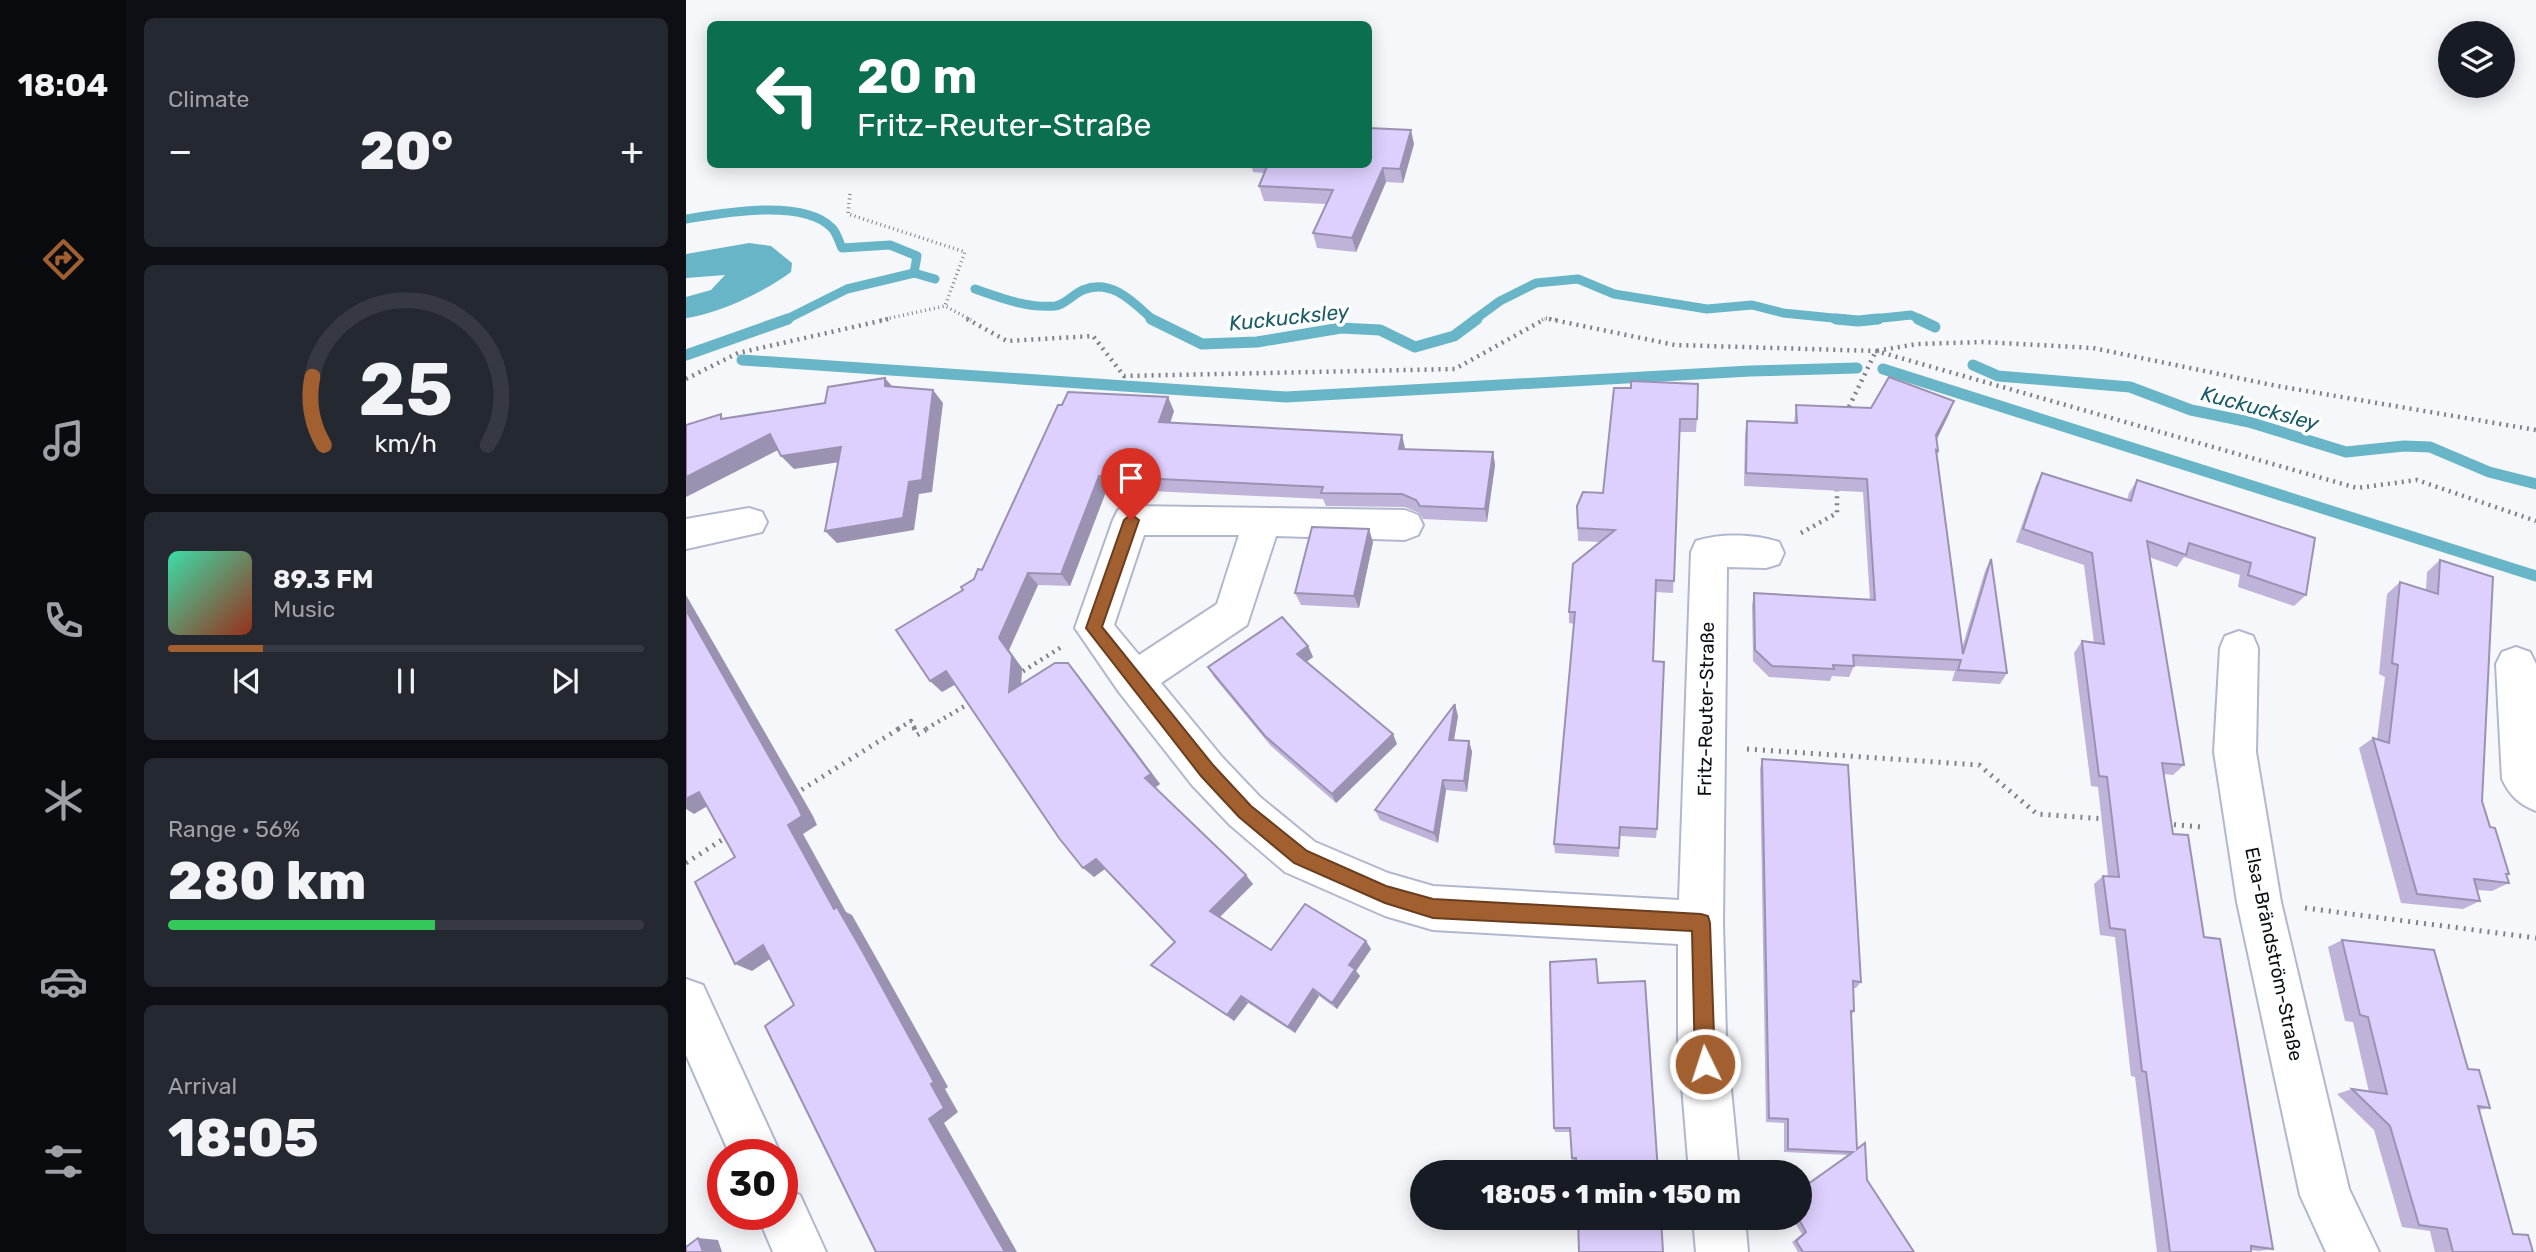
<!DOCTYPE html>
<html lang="en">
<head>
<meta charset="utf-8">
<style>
  :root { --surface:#171b24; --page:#242831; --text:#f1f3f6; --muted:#9ea1a6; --line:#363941; --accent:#a25f2f }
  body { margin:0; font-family:Rubik,sans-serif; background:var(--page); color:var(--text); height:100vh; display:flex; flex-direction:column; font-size:26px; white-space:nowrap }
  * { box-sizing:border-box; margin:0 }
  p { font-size:23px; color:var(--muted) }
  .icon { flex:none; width:38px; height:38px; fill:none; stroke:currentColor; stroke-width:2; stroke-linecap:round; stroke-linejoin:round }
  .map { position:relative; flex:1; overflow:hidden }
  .sheet { display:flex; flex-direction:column; gap:18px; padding:18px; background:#0d0f14; width:560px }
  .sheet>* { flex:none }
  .hud { position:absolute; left:21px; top:21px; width:665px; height:147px; border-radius:10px; box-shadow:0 4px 18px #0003; background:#0b6e4f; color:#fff; overflow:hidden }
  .controls { position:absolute; left:1752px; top:21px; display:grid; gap:14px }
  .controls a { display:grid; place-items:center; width:77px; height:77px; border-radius:50%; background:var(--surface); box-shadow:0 4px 18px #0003; font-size:35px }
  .speed { position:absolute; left:21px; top:1139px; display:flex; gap:14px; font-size:35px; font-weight:700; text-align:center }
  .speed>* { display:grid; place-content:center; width:91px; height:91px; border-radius:50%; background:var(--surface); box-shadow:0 4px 18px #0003; line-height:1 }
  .speed .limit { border:10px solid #d22; background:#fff; color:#111 }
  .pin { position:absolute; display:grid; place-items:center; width:60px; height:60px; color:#fff; margin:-72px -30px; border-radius:50% 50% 50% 0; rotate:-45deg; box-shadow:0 0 7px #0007 }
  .pin .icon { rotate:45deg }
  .me { position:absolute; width:77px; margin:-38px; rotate:356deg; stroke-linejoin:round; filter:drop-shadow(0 0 5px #0008) }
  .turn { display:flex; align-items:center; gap:24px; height:147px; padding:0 35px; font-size:32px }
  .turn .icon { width:91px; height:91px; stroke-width:2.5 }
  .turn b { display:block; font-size:49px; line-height:60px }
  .big { font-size:52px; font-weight:800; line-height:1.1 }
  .sheet .widget { flex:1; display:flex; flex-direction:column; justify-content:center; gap:10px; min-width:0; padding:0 24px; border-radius:10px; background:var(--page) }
  .sheet .dial { align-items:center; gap:0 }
  .dial svg { height:182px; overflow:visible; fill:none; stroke:var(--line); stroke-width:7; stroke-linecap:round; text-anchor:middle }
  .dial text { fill:var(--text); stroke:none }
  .song { display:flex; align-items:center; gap:21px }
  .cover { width:84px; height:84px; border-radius:10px; background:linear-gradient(135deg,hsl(160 70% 55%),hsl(10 70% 35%)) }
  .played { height:7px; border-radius:4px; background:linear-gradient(90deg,var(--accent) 20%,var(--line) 20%) }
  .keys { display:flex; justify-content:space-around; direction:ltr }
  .heat { display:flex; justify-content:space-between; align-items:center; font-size:38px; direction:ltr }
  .charge { height:10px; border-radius:5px; background:linear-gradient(90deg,#34c759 56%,var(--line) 0) }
  .trip { position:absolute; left:724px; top:1160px; width:402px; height:70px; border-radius:35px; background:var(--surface); box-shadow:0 4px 18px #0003; font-weight:800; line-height:70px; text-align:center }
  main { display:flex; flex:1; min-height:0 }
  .menu { display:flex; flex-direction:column; width:126px; justify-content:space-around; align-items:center; background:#090b0e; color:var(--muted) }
  .menu .icon { width:49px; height:49px }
  .menu .selected { color:var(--accent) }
  .menu b { font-size:32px; color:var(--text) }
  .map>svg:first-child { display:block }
  .water { fill:#67b5c6 }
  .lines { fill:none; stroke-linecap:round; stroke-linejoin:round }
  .stream-far1 { stroke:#67b5c6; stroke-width:9 }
  .stream { stroke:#67b5c6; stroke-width:11 }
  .minor-casing { stroke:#b1b8cd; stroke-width:4 }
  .path-far2 { stroke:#7f8187; stroke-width:3.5; stroke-dasharray:1 3.5; stroke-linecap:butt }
  .path-far1 { stroke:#7f8187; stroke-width:4.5; stroke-dasharray:2 5; stroke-linecap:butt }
  .path { stroke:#7f8187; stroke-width:5; stroke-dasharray:2 6; stroke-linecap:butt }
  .minor { fill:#fff; fill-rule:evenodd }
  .wall { fill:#bfb3da }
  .shaded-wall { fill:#9b92b2 }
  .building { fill:#ded0fe; stroke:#9b92b2; stroke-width:2 }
  .route { fill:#a25f2f; stroke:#693e1f; stroke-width:2 }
  .labels { text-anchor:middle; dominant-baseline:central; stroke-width:7; stroke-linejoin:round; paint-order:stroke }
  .street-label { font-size:19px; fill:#0c0f16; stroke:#fff }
  .water-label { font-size:21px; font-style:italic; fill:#1b5c68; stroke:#fff }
</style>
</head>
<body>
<main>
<nav class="menu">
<b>18:04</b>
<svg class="icon selected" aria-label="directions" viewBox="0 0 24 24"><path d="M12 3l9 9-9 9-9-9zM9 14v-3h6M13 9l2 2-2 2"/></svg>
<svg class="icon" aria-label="music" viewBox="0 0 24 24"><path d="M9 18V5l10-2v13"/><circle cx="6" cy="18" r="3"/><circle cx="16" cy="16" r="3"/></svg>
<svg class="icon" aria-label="phone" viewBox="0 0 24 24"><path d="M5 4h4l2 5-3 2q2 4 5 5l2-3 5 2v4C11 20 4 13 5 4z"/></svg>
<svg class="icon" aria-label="climate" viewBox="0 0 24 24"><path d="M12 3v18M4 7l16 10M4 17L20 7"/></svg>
<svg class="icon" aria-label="car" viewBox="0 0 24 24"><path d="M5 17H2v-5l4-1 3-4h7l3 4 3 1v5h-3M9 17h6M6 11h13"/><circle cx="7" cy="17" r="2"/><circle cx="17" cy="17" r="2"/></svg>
<svg class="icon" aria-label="filters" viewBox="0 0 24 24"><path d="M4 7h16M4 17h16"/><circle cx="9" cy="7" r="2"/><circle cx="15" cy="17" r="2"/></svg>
</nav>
<section class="sheet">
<div class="widget"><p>Climate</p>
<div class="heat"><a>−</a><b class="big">20°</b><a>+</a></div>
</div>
<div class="widget dial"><svg viewBox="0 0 100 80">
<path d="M14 69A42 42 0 1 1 86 69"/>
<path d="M14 69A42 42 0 0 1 9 39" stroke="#a25f2f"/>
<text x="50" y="56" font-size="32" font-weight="700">25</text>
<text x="50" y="72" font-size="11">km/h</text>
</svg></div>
<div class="widget">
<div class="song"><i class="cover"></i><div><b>89.3 FM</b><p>Music</p></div></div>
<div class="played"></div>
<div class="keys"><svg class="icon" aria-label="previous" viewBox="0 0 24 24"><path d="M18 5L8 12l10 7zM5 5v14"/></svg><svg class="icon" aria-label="pause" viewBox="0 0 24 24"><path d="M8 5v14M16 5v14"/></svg><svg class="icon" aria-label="next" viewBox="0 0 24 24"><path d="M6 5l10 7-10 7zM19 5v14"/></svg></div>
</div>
<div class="widget"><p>Range · 56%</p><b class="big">280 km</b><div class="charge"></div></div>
<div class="widget"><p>Arrival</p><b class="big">18:05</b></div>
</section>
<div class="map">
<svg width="1850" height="1252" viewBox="0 0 1850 1252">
  <rect width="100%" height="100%" fill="#f6f7fb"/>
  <path class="water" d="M63,243l22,3 21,17 -1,9c-25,19 -73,42 -105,46v-21l25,-7 14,-15 -39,3v-24z"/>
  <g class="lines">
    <g class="stream-far1">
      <path d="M0,219c36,-6 118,-21 146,9 5,5 7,14 10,20l48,-3 27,11 -3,17 21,6"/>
      <path d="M289,289c26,9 51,19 80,17 10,-1 18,-12 28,-16 29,-12 51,13 70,30"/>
      <path d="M99,320l62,-31 67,-16"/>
      <path d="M788,320l26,-19 36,-18 42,-4 36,15 93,15 45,-4 31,8 70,7"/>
      <path d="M1177,320l48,-5 11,5"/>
    </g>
    <g class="stream">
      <path d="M465,319l51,25 55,-2 84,-14 39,2 35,17 39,-11 23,-17"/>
      <path d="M1150,319l22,2 20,-2"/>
      <path d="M1232,319l17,8"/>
      <path d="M0,355l102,-36"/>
      <path d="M56,360l544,37 464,-26 107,-3"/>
      <path d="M1287,365l25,11 132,11 61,23 58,12 97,30 58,-6 26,1 59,25 47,12"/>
      <path d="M1197,369l653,207"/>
    </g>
    <defs>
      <g id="minor">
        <path d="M445,506l274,4 13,5 5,10 -5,10 -13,5 -129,-4 -29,89 -86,58 61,74 38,40 55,45 73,31 45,13 246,14 12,-348 5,-11c24,-8 59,-7 83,1l5,11 -5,11 -13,4 -39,-1 -4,356 3,114 13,135h-50l-11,-135v-93l-245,-14 -48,-14 -100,-44 -55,-47 -38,-40 -73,-93 -44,-64 38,-108 5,-10zM458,535h95l-22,69 -78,51 -25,-30z"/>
        <path d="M63,508l13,4 5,10 -5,10 -76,17v-30z"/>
        <path d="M1553,631l14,5 5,12 -2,104 25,150 68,287 30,63h-53l-26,-57 -63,-293 -23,-150 6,-104 5,-12z"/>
        <path d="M1830,647l14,5 6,12v147c-17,-7 -26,-15 -34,-32l-6,-115 6,-12z"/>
        <path d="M0,979l17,6 78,170h-51l-44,-100z"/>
        <path d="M96,1187l18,8 26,57h-53l-16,-38h25z"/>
        <path d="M1007,1218h52l3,34h-52z"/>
      </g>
    </defs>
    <use href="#minor" class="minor-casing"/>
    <g class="path-far2">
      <path d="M164,194l-2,20 117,38 -20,54 26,14"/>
      <path d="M195,320l64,-14"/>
      <path d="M856,320l4,-2 12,2"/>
    </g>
    <g class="path-far1">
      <path d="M281,319l40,22 86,-5 31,40 331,-7 90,-50"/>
      <path d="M863,319l126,26 201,6 481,137 60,-8 119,41"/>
      <path d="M0,379l52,-26 151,-34"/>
      <path d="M1160,413l30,-62 41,-7 66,-2 110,6 184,38 259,44"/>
      <path d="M1115,533l36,-20v-27"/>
      <path d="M331,675l46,-29"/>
      <path d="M212,729l13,-8 4,8"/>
      <path d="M240,729l47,-28"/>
    </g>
    <g class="path">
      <path d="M228,728l3,7 12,-7"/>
      <path d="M1061,749l232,16 58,49 68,5"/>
      <path d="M109,794l105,-66"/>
      <path d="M1480,824l36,3"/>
      <path d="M0,863l42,-27"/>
      <path d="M1619,908l231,30"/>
    </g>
    <use href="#minor" class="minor"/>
  </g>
  <g class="wall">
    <path d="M728,144l-11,39 -17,-1 -30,70 -39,-4 -4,-15 13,-29 -62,-3 -5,-15 5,-13 -11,-1 -2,-8h117z"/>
    <path d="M945,388l66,31 -1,13h-16l-7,161 -18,-1 -2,69 4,168 -1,9 -36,-2 -1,21 -64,-4 -1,-9 20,-220 -5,-1v-11l31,-70 -22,-1 -1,-35 26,-13z"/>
    <path d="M1268,401l-5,13 -12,24 1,13 -1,5 25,192 23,-77 6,-12 16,114 -7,11 -48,-3 3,-10 -101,-5 -5,11 -17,-1 -2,5 -61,-4 -16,-16 -1,-56 2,-12 116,7 -7,-108 -119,-6 1,-52 2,-13 47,2 2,-18 75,3z"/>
    <path d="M488,411l-4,12 235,26 88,3 2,13 -8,57 -64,-3 -4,-6 -14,-6 -79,-1 -3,-7 -216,-10 -37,97 -32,-1 -29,65 13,18 -1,17 57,-10 82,109 -5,4 98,96 -34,33 52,33 95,-9 5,8 -15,22 4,5 -23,33 -18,-13 -24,37 -47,-30 -14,18 -83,-56 24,-23 -70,-73 -11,8 -139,-193 -13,8 21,-102 19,-20z"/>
    <path d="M1356,473l85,27 2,-7 8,-13 169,115 -12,11 -56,-19 2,-12 -56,-18 -7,10 -28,-10 35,208 -11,10 -9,-1 9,60 31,103 69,312 -15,2 -7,-1v2h-94l-22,-175 -4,-1 -16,-139 -15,-2 -6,-51 9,-8h5l-10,-89 -7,-1 -17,-133 8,-12 12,2 -10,-78 -68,-23 20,-57z"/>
    <path d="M687,542l-14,66 -58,-3 -6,-12z"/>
    <path d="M1754,560l42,241 8,26 19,47 -3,1 3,8 -17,8 -15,-1 3,11 -17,8 -62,-6 -42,-155 14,-10 4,1 8,-62 -6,-3 8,-80 13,-12 26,8 1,-18z"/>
    <path d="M622,646l5,11 -7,5 91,82 -61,59 -65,-57 -57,-69 -6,-10z"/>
    <path d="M772,716l-4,24 15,1 3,11 -5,40 -21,-2 -8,53 -58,-23 -5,-10z"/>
    <path d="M1076,759l99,223 -5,6h-3l1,23 -3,5 6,133 10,31 47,72h-116l-6,-10 10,-8 -10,-16h9l47,-63 -64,-3v-29l-18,-1 -6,-353z"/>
    <path d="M1656,940l126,129 22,39 -11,2 34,124 20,18h-98l-5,-21 -28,-4 -28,-97 -37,-36 15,-5 17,3 -16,-70 -8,-1 -17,-74z"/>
    <path d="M912,983l-22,178 -4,1 -2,-30h-15l-1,-4z"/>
  </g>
  <g class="shaded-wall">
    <path d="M725,130l3,14 -11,39 -3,-14z"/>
    <path d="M697,168l3,14 -30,70 -4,-14z"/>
    <path d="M199,378l11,13 -11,-5z"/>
    <path d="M247,390l10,13 -11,89 -13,2 -5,36 -77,13 -12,-12z"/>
    <path d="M482,397l6,14 -8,25 -7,-14z"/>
    <path d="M1268,401l-5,13 -17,35 4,-14z"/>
    <path d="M84,434l12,14 -96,49v-20z"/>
    <path d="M716,435l3,13 -3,14 -3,-13z"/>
    <path d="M155,447l12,13 -59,9 -13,-13z"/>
    <path d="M807,452l2,13 -8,57 -2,-13z"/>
    <path d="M413,476l8,13 -37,97 -9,-12z"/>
    <path d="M683,529l4,13 -14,66 -5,-12z"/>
    <path d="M342,573l10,12 -29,65 13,18 -2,35 -11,-11 -10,-54z"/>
    <path d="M0,595l127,221 4,9 -14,9 43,78 6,3 26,46 70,126 -3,2 13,23 -14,11 73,129h-12l-76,-133 -95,-210 -46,-84 -102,-215z"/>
    <path d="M622,646l5,11 -11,8 -5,-11z"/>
    <path d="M382,663l10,12 82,109 -6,4 -9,-10z"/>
    <path d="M260,671l12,12 -16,9 -12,-11z"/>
    <path d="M769,704l3,12 -6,35 -3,-11z"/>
    <path d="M707,734l4,10 -61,59 -4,-9z"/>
    <path d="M783,741l3,11 -5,40 -3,-11z"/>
    <path d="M757,780l3,10 -8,53 -4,-10z"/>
    <path d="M13,792l17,9 -22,13 -8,-5v-10z"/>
    <path d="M410,859l10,9 -12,9 -11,-9z"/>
    <path d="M560,875l7,9 -35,35 -8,-8z"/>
    <path d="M680,941l5,8 -15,22 4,5 -23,33 -5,-6 17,-38z"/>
    <path d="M77,945l16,8 -27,18 -17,-7z"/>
    <path d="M627,989l6,7 -24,37 -7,-6z"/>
    <path d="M555,996l7,7 -14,18 -7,-6z"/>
    <path d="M12,1238l20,2 4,12h-19z"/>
  </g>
  <g class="building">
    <path d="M682,128l43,2 -11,39 -17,-1 -31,70 -39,-5 20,-43 -74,-4 9,-22h100z"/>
    <path d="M1203,377l65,24 -18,34 2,16 -2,-1 27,204 28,-95 16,114 -49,-3 3,-10 -108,-5 1,11 -21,-1 1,4 -62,-3 -17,-16 -1,-57 121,7 -8,-121 -121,-6 1,-52 50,2 -1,-18 75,3z"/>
    <path d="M199,378v8l48,4 -11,90 -13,2 -6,36 -78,13 16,-84 -60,9 -11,-22 -84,43v-52l35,-11v5l104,-16 3,-16z"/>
    <path d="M945,381l67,3 -1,35h-17l-6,162 -18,-1 -3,81 11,1 -7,167 -37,-2 -1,21 -65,-4 21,-232h-6l4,-48 42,-34 -37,-2 -1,-22 6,-14 20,1 11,-105h17z"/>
    <path d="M382,392l100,5 -9,25 243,13 -3,14 94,3 -8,57 -65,-3 -4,-6 -14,-6 -81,-1 2,-6 -224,-11 -38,98 -33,-1 -29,65 13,18 -3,36 46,-29h13l83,111 -6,4 101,97 -36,36 61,39 34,-46 61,37 -17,24 6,4 -23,34 -19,-14 -25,38 -47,-31 -14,19 -76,-50 24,-23 -79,-83 -13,9 -24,-30 -113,-167 -16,10 -34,-51 67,-40 -2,-3 13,-8 4,-10 4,1 76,-165h4z"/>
    <path d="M1356,473l89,28 6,-21 178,58 -9,57 -58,-20 3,-12 -62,-20 -3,12 -39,-14 37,224 -22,-2 11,71 15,1 16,102 16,2 53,310 -22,-3v6h-81l-24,-180 -4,-1 -17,-141 -15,-2 -7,-52 16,1 -12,-100 -8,-1 -17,-135 22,3 -12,-91 -69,-24z"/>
    <path d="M626,527l57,2 -15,67 -59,-3z"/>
    <path d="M1754,560l53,17 -11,224 8,26 5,1 14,46h-3l3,9 -35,-4 6,22 -63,-7 -44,-156 16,5 9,-78 -6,-2 8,-81 38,12z"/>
    <path d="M0,610l112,197 4,9 -14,9 46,84 3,-2 27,47 70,128 -3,2 13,24 -15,11 76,133h-129l-111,-226 29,-21 -31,-60 -28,19 -40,-82 40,-25 -36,-65 -13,7z"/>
    <path d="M596,617l26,29 -11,8 96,80 -61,60 -67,-58 -57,-69z"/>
    <path d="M769,704l-6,36 20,1 -5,40 -21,-1 -9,53 -59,-23z"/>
    <path d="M1076,759l86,6 13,217 -8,-1 1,30h-3l6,138 8,-6 2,37 47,72h-111l-7,-11 10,-9 -8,-14h3v-29l52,-37 -65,-3v-30l-19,-1z"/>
    <path d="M1656,940l92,10 34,119 11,1 11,38 -12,-2 35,128 15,1 5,17h-80l-6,-23 -28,-4 -29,-99 -38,-37 35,5 -19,-77 -8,-2z"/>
    <path d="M910,959l2,24 47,-2 13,191h-82v-14h-4l-2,-30h-16l-4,-166z"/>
    <path d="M892,1218h83l2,34h-84z"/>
    <path d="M12,1238l5,14h-17v-5z"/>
  </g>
  <path class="route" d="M445,514l8,6 -37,107 111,138 38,41 56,45 79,35 47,13 268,15 7,2 2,7 5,141 -3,7 -7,3 -7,-3 -3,-7 -3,-133 -259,-13 -48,-15 -91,-40 -55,-46 -38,-41 -115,-148 38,-108z"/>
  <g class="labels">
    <g class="street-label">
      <text transform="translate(1020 709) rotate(-89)">Fritz-Reuter-Straße</text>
      <text transform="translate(1588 954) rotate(78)">Elsa-Brändström-Straße</text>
    </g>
    <g class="water-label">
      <text transform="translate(603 317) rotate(-6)">Kuckucksley</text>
      <text transform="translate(1574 408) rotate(15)">Kuckucksley</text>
    </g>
  </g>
</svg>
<div class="controls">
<a><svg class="icon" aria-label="layers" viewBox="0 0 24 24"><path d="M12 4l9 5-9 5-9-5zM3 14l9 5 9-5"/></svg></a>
</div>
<div class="speed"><div class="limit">30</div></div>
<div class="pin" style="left:445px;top:520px;background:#d93025"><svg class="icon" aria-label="arrive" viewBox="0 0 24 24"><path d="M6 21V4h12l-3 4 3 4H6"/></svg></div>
<svg class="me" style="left:1019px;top:1064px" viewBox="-20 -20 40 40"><circle r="17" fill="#a25f2f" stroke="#fff" stroke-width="3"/><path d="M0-11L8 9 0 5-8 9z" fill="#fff"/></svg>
<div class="trip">18:05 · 1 min · 150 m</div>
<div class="hud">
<div class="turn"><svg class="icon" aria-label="left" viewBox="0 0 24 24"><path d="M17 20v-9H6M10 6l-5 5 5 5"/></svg><div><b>20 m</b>Fritz-Reuter-Straße</div></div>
</div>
</div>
</main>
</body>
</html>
